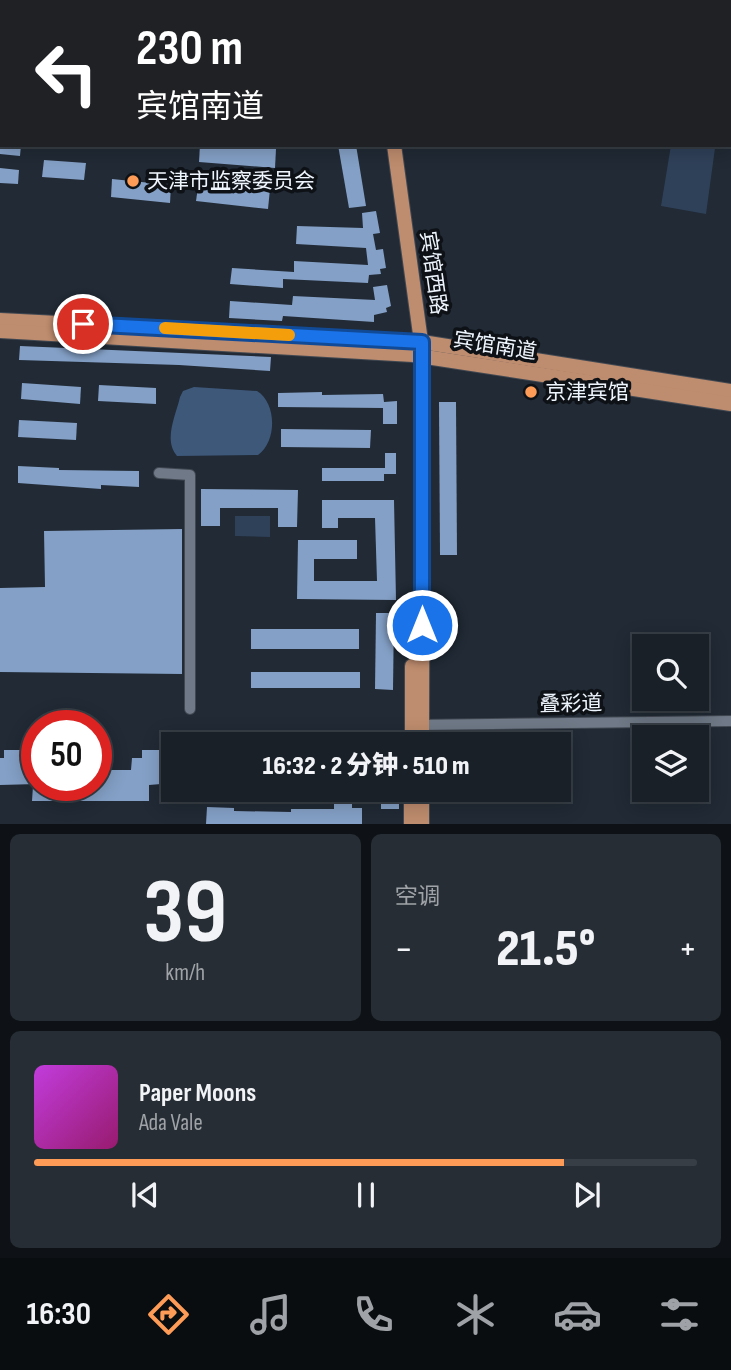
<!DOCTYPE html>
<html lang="zh">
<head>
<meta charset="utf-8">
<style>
  :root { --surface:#192028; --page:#262d34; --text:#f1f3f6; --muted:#9fa3a8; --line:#373e45; --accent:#fe9c57 }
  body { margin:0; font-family:"Sofia Sans Condensed","Noto Sans SC",sans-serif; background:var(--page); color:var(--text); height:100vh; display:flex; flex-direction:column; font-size:26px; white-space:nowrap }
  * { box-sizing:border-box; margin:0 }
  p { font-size:23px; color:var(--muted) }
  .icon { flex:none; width:38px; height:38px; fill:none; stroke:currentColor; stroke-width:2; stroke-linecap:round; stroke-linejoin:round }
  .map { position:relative; height:824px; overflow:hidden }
  .panel { display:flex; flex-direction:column; gap:10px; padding:10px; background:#0e1216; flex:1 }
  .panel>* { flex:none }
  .banner { position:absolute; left:0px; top:0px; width:732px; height:147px; box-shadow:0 4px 18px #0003,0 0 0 2px var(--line); background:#202124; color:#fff; overflow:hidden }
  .tools { position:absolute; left:632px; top:634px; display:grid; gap:14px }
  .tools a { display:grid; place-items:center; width:77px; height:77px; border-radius:0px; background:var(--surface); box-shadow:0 4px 18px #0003,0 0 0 2px var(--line); font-size:35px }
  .speed { position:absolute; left:21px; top:710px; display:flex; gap:14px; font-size:35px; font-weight:700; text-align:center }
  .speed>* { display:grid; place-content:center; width:91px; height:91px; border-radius:50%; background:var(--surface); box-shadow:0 4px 18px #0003,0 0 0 2px var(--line); line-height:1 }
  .speed .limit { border:10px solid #d22; background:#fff; color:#111 }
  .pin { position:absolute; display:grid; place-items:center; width:60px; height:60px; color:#fff; margin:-30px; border:4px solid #fff; border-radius:50%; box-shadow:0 2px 7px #0007 }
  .me { position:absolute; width:77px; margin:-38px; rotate:0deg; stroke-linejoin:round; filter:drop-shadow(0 0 5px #0008) }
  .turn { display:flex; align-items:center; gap:24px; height:147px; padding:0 21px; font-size:32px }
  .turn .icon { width:91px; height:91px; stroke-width:2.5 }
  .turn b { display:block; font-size:49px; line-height:60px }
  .big { font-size:52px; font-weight:800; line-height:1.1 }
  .panel .widget { flex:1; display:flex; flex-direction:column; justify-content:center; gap:10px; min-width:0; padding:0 24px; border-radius:10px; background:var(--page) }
  .panel .dial { align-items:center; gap:0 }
  .dial b { font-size:91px; line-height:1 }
  .song { display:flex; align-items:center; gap:21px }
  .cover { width:84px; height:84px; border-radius:10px; background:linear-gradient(135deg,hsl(290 70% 55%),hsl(320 70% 35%)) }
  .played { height:7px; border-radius:4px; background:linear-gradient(90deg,var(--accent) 80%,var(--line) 80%) }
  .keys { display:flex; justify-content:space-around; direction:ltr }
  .heat { display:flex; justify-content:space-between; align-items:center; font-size:38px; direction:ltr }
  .panel .tiles { flex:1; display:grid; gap:10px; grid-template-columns:1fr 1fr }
  .widget:last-child { grid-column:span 2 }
  .trip { position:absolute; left:161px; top:732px; width:410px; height:70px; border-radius:0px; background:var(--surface); box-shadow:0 4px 18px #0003,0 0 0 2px var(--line); font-weight:800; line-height:70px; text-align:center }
  .dock { display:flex; height:112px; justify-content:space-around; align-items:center; background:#0a0d10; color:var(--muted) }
  .dock .icon { width:49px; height:49px }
  .dock .active { color:var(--accent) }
  .dock b { font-size:32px; color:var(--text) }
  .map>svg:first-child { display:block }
  .green { fill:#2f4159 }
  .water { fill:#3e587a }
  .building { fill:#84a0c6 }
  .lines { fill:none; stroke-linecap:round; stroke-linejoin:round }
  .minor-casing { stroke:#414852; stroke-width:12 }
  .major-casing { stroke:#414852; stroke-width:16 }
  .minor { stroke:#6f7987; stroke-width:10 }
  .major { stroke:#be8c6e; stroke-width:14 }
  .route-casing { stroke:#114b97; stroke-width:18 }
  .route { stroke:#1a73e8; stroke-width:12 }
  .slow { stroke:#f59e0b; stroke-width:12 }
  .poi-dot { fill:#fe9c57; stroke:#0e1217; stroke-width:2.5 }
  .labels { text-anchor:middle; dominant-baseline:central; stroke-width:7; stroke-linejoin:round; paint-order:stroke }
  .poi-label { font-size:21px; fill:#eff5fd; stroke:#0e1217; text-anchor:start }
  .street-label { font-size:21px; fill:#eff5fd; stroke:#0e1217 }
</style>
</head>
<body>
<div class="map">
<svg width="731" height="824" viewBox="0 0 731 824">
  <rect width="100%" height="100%" fill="#212a35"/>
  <g class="green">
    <path d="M671,145l44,3 -9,66 -45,-8z"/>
    <path d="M235,516h35v21l-35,-1z"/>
  </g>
  <path class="water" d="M194,387l63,4c20,12 20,51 1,64l-81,1c-14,-16 -1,-41 3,-59l3,-6z"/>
  <g class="building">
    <path d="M0,145h21l-1,11 -20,-2z"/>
    <path d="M200,145l76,4 -1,19 -76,-6z"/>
    <path d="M338,145h18l10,61 -17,2z"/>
    <path d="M44,160l42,3 -2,17 -42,-3z"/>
    <path d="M0,168l19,2 -1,14 -18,-1z"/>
    <path d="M112,179l59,6 -1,18 -59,-6z"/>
    <path d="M199,180l71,9 -2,20 -72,-8z"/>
    <path d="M376,211l4,22 -7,1 3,16 7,-1 3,19 -6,1 1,5 -12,1 -1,8 -85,-4v9l-53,-4 2,-16 62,4v-11l74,4 -2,-17 -70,-4 1,-18 66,2 -1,-15z"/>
    <path d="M387,285l4,21 -5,2 1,4 -13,3v7l-91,-6 -1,5 -53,-3 1,-17 62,4 1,-9 82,4 -2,-13z"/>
    <path d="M20,346l251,11 -1,14 -91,-6 -160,-5z"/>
    <path d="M22,383l59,4 -1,17 -59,-5z"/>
    <path d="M99,385l57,3v16l-58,-3z"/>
    <path d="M322,392v3l61,-1 1,8 13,-1v23h-14v-16l-105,-1v-14z"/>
    <path d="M439,402h17l1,153h-17z"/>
    <path d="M19,420l58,3 -1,17 -58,-3z"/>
    <path d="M281,429l90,1 -1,18 -89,-1z"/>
    <path d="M385,453h11v21h-12v7h-62v-13h63z"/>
    <path d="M18,466l41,2v2l80,1v16l-38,-2v4l-83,-6z"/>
    <path d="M201,489l97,1 -1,37h-19v-19h-58v18h-19z"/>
    <path d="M322,500h72l2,100 -99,-1 1,-59h59v19h-43v22h63l-2,-63h-37v10h-16z"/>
    <path d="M182,529v145l-182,-2v-84l45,-1 -1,-56z"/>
    <path d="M376,613h18l-1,77 -18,-1z"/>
    <rect x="251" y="629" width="108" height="20"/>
    <rect x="251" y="672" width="109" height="16"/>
    <path d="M96,741h13l2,29h20l1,-12h10v-8h25l-1,7h7v26l-24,2v16h-117l1,-15h63z"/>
    <path d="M4,750h24l-1,7 10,1v26l-37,1v-27h4z"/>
    <path d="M334,789h18v19h10v16h-156l1,-17 27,1v3l57,1v-3h43z"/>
    <rect x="381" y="789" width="18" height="20"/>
  </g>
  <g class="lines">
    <defs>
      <g id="minor">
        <path d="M180,0l20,2"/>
        <path d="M259,0l20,2"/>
        <path d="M651,2v-2"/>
        <path d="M730,53h1"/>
        <path d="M159,473l31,2v234"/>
        <path d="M415,725l316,-4"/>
      </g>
      <g id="major">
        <path d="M367,2l1,-2"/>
        <path d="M394,145l29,211 -1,388"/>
        <path d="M0,320l422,22 309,49"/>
        <path d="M0,331l413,24 318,49"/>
        <path d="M412,744v-78"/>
        <path d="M411,824v-35"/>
        <path d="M422,824v-35"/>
      </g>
    </defs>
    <use href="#minor" class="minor-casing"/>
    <use href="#major" class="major-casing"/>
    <use href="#minor" class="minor"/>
    <use href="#major" class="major"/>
  </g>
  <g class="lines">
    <defs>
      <path id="route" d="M83,324l339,18v283"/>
    </defs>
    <use href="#route" class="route-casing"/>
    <use href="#route" class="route"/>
    <path class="slow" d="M165,328l124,7"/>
  </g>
  <g class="poi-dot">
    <circle cx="133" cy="181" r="7"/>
    <circle cx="531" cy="392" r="7"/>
  </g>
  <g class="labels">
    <g class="poi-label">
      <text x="147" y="181">天津市监察委员会</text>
      <text x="545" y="392">京津宾馆</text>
    </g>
    <g class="street-label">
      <text transform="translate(433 273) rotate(82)">宾馆西路</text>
      <text transform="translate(495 346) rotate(9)">宾馆南道</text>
      <text transform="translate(571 704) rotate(-1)">叠彩道</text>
    </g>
  </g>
</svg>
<div class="tools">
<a><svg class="icon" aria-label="search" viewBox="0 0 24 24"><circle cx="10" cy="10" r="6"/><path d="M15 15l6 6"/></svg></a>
<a><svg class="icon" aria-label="layers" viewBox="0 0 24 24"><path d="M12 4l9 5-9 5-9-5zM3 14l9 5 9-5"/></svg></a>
</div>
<div class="speed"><div class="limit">50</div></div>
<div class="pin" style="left:83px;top:324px;background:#d93025"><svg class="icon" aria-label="arrive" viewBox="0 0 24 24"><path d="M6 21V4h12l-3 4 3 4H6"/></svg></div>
<svg class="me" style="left:422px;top:625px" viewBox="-20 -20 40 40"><circle r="17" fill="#1a73e8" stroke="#fff" stroke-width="3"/><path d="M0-11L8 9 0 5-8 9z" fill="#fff"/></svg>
<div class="trip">16:32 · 2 分钟 · 510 m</div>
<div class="banner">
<div class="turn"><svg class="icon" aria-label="left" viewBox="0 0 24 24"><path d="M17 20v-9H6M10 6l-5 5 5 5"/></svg><div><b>230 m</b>宾馆南道</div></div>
</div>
</div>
<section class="panel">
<div class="tiles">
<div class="widget dial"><b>39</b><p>km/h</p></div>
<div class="widget"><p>空调</p>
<div class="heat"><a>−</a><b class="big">21.5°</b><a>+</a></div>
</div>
<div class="widget">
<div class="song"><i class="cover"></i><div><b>Paper Moons</b><p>Ada Vale</p></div></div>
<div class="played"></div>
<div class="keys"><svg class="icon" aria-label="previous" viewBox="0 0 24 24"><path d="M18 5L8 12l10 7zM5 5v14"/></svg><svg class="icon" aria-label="pause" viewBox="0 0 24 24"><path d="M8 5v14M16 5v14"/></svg><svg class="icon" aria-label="next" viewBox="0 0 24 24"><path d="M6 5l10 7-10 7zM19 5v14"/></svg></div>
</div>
</div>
</section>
<nav class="dock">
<b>16:30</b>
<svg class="icon active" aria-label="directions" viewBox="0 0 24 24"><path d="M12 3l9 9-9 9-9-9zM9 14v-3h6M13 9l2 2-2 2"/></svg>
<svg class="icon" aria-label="music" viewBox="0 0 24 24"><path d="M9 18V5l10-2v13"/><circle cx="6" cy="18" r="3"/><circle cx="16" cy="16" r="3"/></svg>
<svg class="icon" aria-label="phone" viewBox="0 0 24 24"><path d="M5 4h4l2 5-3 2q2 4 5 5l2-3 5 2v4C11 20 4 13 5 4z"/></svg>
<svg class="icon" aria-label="climate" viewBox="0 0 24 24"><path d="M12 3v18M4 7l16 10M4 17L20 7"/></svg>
<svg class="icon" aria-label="car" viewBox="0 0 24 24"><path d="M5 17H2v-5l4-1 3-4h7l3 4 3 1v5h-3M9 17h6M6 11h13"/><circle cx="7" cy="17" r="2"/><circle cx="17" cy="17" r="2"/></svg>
<svg class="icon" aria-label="filters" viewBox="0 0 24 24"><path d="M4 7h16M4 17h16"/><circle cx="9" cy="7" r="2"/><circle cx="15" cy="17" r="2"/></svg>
</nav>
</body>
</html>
